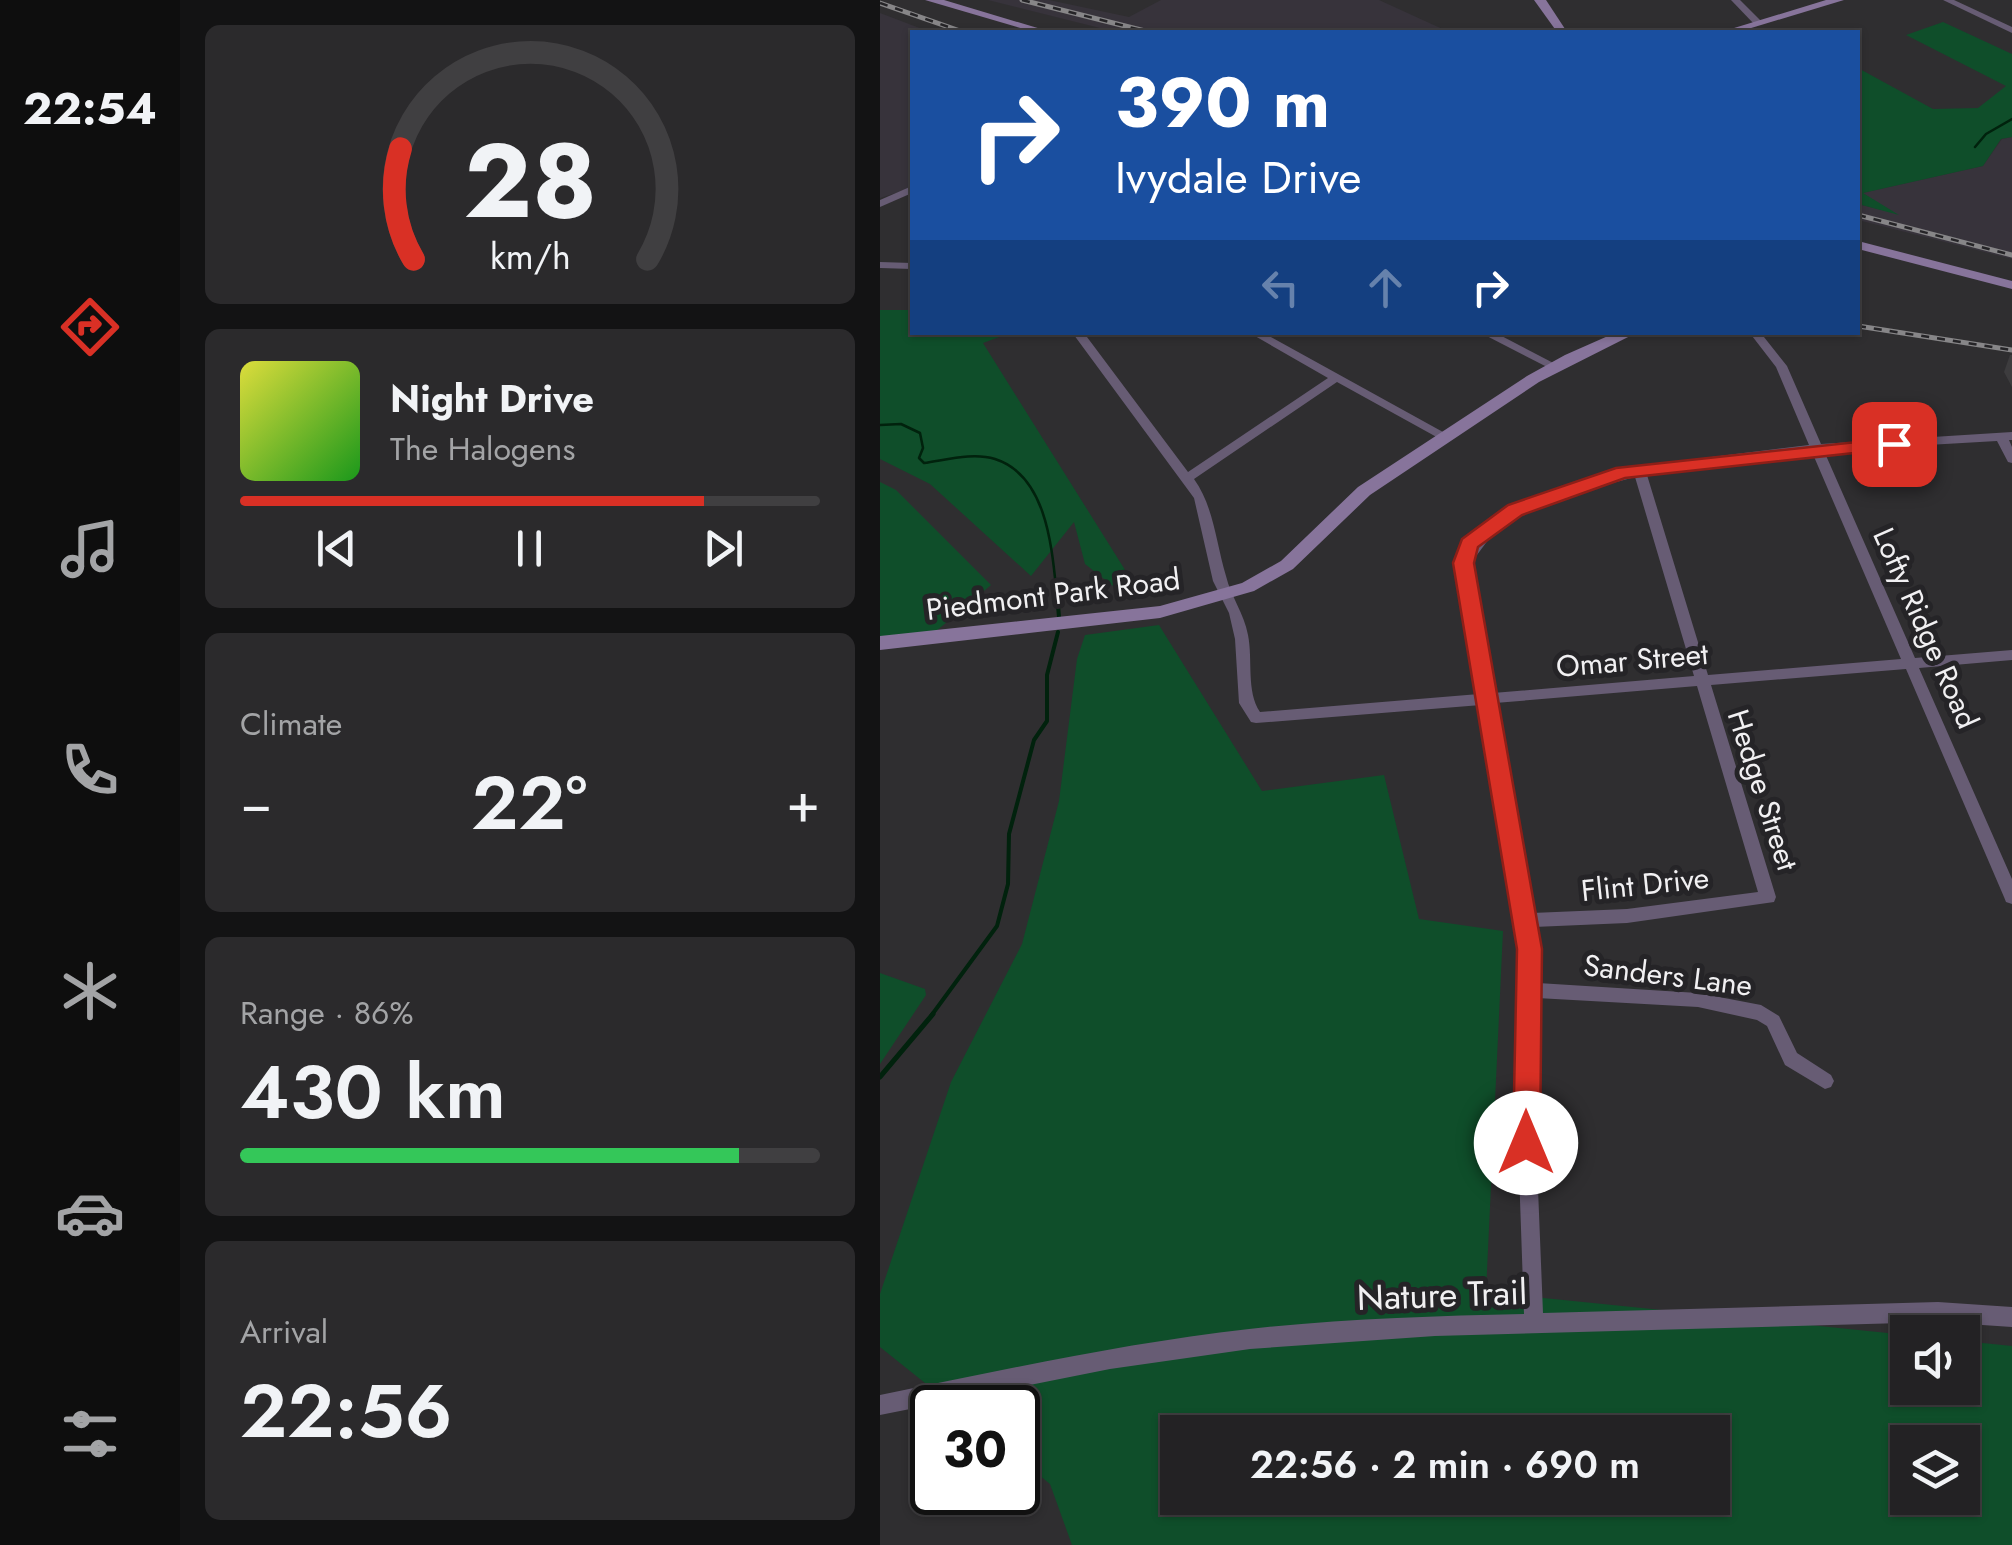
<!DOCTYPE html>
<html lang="en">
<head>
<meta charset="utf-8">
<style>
  :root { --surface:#232224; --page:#2b2a2c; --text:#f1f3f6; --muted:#a3a4a6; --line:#403f41; --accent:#d93025 }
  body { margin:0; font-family:Jost,sans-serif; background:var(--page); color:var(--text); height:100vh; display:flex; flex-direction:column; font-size:38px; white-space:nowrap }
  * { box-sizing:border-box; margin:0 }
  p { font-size:32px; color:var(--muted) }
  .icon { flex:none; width:55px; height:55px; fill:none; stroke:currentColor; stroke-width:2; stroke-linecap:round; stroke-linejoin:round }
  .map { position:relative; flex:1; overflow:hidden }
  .side { display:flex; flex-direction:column; gap:25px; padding:25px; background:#131314; width:700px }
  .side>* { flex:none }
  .banner { position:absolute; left:30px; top:30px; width:950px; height:305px; border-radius:0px; box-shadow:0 2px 8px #0004,0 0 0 2px var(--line); background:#1a4fa0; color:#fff; overflow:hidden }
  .tools { position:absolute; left:1010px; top:1315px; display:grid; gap:20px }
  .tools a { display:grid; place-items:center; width:90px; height:90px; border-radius:0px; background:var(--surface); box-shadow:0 2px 8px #0004,0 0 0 2px var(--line); font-size:50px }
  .speed { position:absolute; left:30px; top:1385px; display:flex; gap:20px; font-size:50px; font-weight:700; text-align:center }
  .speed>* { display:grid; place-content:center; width:130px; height:130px; border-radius:50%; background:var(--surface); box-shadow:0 2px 8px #0004,0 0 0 2px var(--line); line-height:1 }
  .speed .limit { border:5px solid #111; border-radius:15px; background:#fff; color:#111 }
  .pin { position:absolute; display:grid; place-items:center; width:85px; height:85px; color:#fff; margin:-42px; border-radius:20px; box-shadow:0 5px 15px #0006 }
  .me { position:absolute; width:110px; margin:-55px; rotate:0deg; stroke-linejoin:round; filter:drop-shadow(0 0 8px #0008) }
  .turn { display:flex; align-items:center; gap:35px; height:210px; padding:0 40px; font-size:45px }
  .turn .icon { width:130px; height:130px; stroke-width:2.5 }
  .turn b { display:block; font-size:70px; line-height:85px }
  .lanes { display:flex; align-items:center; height:95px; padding:0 40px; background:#0003; justify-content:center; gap:50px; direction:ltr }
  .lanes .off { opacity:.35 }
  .big { font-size:75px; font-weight:600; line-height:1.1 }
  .side .widget { flex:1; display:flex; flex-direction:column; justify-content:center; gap:15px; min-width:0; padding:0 35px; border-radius:15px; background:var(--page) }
  .side .dial { align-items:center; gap:0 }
  .dial svg { height:260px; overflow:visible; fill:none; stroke:var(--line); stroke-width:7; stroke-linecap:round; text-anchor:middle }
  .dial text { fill:var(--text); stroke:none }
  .song { display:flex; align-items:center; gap:30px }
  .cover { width:120px; height:120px; border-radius:15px; background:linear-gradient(135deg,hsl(60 70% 55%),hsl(120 70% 35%)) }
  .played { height:10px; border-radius:5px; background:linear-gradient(90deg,var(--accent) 80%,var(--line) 80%) }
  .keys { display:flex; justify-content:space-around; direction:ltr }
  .heat { display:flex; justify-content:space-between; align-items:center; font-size:55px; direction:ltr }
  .charge { height:15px; border-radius:8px; background:linear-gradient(90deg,#34c759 86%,var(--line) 0) }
  .trip { position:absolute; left:280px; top:1415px; width:570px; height:100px; border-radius:0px; background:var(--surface); box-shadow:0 2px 8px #0004,0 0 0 2px var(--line); font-weight:600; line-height:100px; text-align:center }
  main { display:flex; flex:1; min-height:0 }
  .dock { display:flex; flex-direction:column; width:180px; justify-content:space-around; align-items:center; background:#0e0e0e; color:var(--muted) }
  .dock .icon { width:70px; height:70px }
  .dock .selected { color:var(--accent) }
  .dock b { font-size:45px; color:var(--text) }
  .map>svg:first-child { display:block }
  .built { fill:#37333b }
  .green { fill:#0f4e2a; fill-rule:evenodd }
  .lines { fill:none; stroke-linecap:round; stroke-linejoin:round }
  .stream-far2 { stroke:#01220d; stroke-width:2.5 }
  .stream-far1 { stroke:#01220d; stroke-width:4 }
  .stream { stroke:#01220d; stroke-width:5 }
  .street { fill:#675c74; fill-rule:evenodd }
  .secondary { fill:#87749b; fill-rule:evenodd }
  .rail-casing { stroke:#878688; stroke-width:5 }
  .rail { stroke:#252427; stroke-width:2.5; stroke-dasharray:8; stroke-linecap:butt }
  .wall { fill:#3d3c3e }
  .route { fill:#d93025; stroke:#8d1f18; stroke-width:2.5 }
  .labels { text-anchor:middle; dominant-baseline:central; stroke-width:10; stroke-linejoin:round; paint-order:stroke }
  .street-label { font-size:30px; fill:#f1f0f2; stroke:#252427 }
  .near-street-label { font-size:35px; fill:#f1f0f2; stroke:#252427 }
</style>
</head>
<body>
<main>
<nav class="dock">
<b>22:54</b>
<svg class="icon selected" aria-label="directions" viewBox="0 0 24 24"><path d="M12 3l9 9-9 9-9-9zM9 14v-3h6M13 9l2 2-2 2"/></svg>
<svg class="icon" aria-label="music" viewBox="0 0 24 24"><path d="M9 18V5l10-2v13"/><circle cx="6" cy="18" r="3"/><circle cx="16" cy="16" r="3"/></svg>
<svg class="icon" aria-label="phone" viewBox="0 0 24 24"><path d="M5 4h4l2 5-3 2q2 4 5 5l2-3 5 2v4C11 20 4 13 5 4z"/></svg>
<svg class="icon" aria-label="climate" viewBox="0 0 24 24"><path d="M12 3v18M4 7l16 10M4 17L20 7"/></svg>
<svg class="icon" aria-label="car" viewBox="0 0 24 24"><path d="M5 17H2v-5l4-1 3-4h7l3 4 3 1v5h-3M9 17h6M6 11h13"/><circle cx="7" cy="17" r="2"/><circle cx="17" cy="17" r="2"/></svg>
<svg class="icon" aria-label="filters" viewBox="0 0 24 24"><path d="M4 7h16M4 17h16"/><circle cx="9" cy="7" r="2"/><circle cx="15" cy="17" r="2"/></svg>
</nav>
<section class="side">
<div class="widget dial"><svg viewBox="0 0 100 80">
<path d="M14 69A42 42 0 1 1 86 69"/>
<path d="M14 69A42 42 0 0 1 10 35" stroke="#d93025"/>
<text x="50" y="56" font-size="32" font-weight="700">28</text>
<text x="50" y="72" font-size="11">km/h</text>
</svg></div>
<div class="widget">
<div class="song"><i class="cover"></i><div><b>Night Drive</b><p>The Halogens</p></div></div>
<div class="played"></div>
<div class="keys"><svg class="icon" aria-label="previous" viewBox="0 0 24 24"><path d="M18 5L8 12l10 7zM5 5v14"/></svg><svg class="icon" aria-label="pause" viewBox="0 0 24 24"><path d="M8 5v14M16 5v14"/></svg><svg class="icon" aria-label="next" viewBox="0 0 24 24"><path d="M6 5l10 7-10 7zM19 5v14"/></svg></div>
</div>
<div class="widget"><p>Climate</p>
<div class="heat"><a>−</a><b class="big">22°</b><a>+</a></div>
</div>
<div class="widget"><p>Range · 86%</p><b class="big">430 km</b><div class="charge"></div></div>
<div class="widget"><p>Arrival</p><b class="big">22:56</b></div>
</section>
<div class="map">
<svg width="1132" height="1545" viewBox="0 0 1132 1545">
  <rect width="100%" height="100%" fill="#2f2e30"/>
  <g class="built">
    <path d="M108,0h61l80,17 32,-17h218l70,32h-333z"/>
    <path d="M0,13l50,19h-18v156l-32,10z"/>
    <path d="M1132,137v122l-154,-39v-16l36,9 -32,-20 121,-27 19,-27z"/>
  </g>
  <g class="green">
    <path d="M1063,22l69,32v83l-11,2 -18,27 -120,27 36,22 -41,-11v-136l75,41 45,-1 28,-22 -100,-51z"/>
    <path d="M0,310h32v22l98,1 -27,10 159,254h-15l-42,-33 -11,-42 -43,54 -101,-92 -50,-25z"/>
    <path d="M0,482l16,8 95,95 -56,47 -55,7z"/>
    <path d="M279,625l103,166 122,-16 35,144 84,12 -17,361 421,43 1,53h54l1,-47 49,5v199h-940l-22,-61 -32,-26v-50l-63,-1 -75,-60v-53l71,-212 71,-138 37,-143 18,-142 8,-24zM298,1432h534v66h-534zM1028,1442h54v56h-54z"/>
    <path d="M0,973l45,16 1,6 -46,69z"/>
  </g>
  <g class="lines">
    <g class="stream-far2">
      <path d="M1095,147l11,-13 26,-15"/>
      <path d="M0,425l21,-1 19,9 3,15 -4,10 5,5c22,-3 49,-11 71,-4 53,17 57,91 62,138"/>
    </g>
    <g class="stream-far1">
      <path d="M177,594l2,23"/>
      <path d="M51,1016l66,-90 11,-42 1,-50 25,-94 13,-19v-46l11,-43"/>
    </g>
    <path class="stream" d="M0,1077l53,-63"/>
    <g class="street">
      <path d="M851,0h9l21,21v4h-6z"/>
      <path d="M1063,0h11l58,27v6z"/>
      <path d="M32,186v7l-32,14v-7z"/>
      <path d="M0,262l32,1v6l-32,-1z"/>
      <path d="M368,332h14l190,105 -2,3h-8l-105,-58 -143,97c20,28 22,64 32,97 5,21 18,37 22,59 5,25 -2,56 12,77l219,-18 -22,-131 31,-41 56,-29 95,-27 170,-21 -33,-78 -27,-35h11l27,34 34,78 191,-12v8h-3l3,7v16l-4,-1 -11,-21 -173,10 91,207 97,-8v10l-93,8 93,211v25l-6,-2 -2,-5 -98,-228 -195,16 65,212 -2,5 -147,21 -93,4 4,22v34l160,10 63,12 18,11 18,37 34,22 3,6 -3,6 -6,2 -40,-24 -18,-39 -10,-6 -59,-13 -161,-9 -2,116 8,199 395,-11 74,5v20l-74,-5 -503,14 -185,13 -140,20 -230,46v-20c122,-25 245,-52 369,-66 91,-10 183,-13 275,-15l-7,-200 5,-165 -41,-244 -225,18 -5,-1 -12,-19 -4,-64 -6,-26 -16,-32 -19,-83 -120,-163 2,-2h8l104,139 140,-94zM932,452l89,207 -193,16 -61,-200 64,-12zM755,477l59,199 -201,17 -22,-130 26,-35 56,-29zM817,686l61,206 -131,17 -95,4 -37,-210z"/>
      <path d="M599,332h15l67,35 -6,3 -4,-1z"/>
    </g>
    <g class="secondary">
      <path d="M45,0h19l107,32h-17z"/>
      <path d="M654,0h12l21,32h-10z"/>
      <path d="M946,0h18l-106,32h-17z"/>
      <path d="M978,241l154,40v8l-154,-40z"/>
      <path d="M737,332h21l-99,50 -169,113 -77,74 -39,22 -94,27 -280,32v-14l280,-30 82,-23 39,-22 77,-74 169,-111 38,-21z"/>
    </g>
    <defs>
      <g id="rail">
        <path d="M142,0l127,32"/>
        <path d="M0,3l83,29"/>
        <path d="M978,215l154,40"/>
        <path d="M978,326l154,24"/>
      </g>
    </defs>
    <use href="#rail" class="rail-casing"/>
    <use href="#rail" class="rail"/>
  </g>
  <path class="wall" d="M1130,355h2v32l-8,-15z"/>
  <path class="route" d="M1014,438l9,6 -3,4 -275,30 -103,37 -44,32 -4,16 68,386 -2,194 -4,9 -10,4 -9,-4 -4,-9 4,-194 -64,-386 9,-24 46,-34 108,-37z"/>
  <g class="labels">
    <g class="street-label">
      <text transform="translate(173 594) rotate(-7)">Piedmont Park Road</text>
      <text transform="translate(1046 628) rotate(66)">Lofty Ridge Road</text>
      <text transform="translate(752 660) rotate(-5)">Omar Street</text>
      <text transform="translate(883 790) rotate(72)">Hedge Street</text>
      <text transform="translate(765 884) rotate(-6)">Flint Drive</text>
      <text transform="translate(788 975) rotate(7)">Sanders Lane</text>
    </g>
    <g class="near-street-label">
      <text transform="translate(562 1295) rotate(-2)">Nature Trail</text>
    </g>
  </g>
</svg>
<div class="tools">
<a><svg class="icon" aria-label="sound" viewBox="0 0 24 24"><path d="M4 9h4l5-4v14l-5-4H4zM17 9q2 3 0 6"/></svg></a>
<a><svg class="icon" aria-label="layers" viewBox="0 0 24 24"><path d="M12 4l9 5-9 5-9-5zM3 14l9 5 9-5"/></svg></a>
</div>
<div class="speed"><div class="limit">30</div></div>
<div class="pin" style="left:1014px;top:444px;background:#d93025"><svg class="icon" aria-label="arrive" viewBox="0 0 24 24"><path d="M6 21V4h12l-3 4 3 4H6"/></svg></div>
<svg class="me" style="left:646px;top:1143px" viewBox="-20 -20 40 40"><circle r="19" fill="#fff"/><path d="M0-13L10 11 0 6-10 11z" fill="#d93025"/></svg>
<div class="trip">22:56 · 2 min · 690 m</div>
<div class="banner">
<div class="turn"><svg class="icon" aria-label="right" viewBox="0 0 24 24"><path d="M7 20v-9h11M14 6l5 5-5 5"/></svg><div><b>390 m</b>Ivydale Drive</div></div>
<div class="lanes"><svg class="icon off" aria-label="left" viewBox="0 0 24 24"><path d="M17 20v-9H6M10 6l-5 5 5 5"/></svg><svg class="icon off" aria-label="ahead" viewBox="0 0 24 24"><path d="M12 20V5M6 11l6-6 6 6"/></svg><svg class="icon" aria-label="right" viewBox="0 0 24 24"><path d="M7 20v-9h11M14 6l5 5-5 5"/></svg></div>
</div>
</div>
</main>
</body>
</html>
